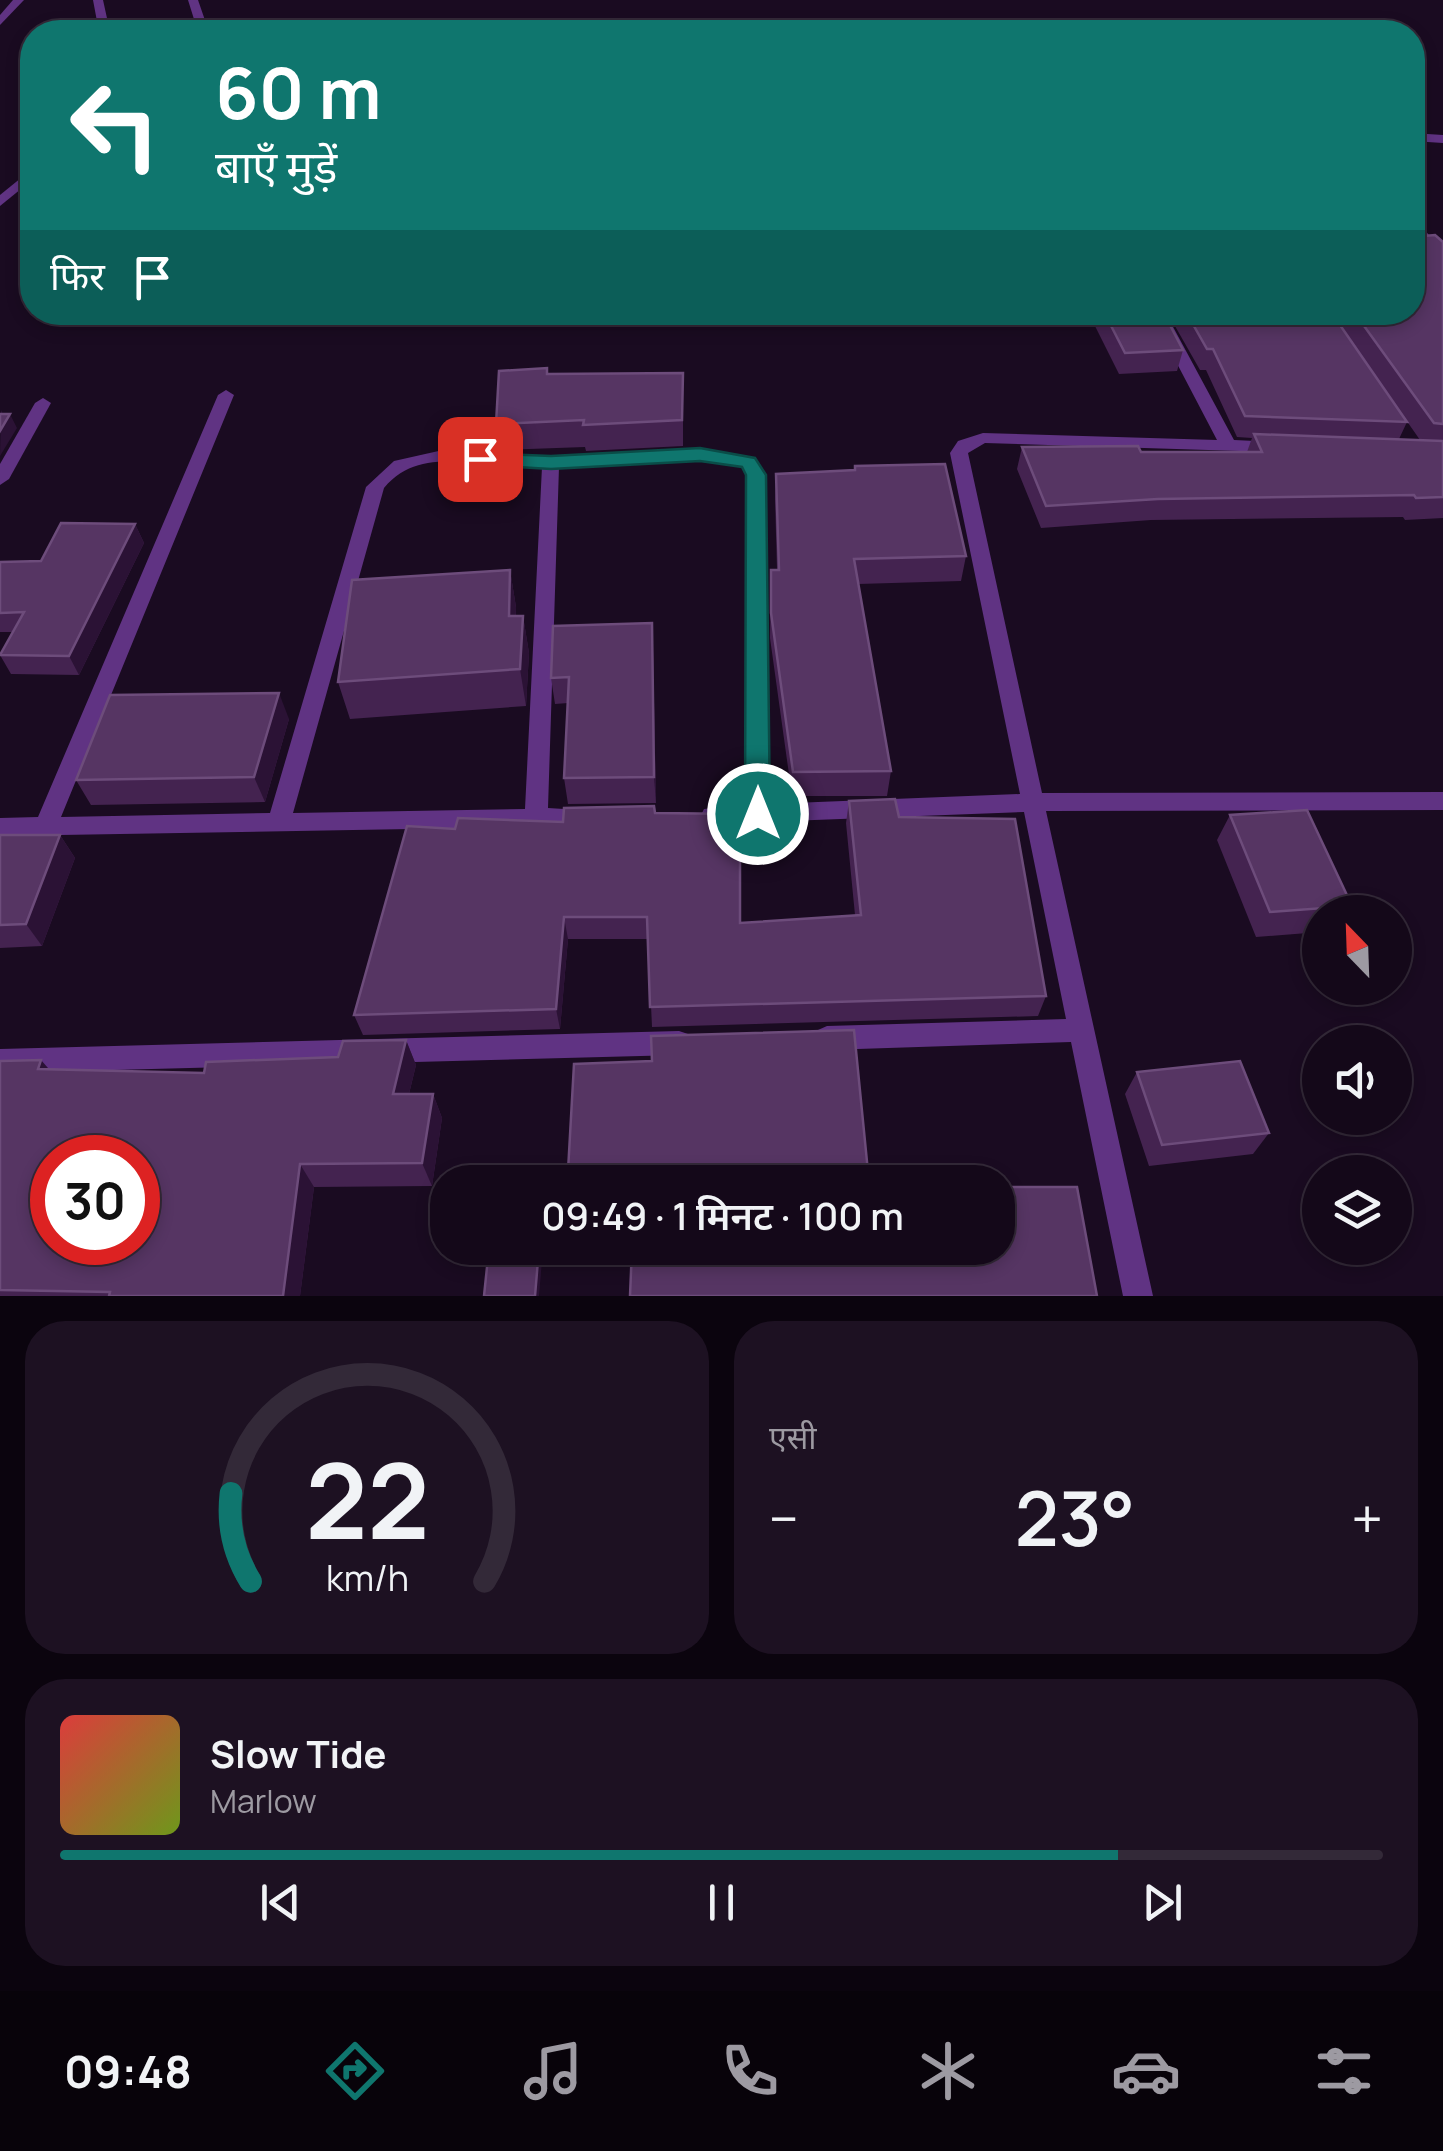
<!DOCTYPE html>
<html lang="hi">
<head>
<meta charset="utf-8">
<style>
  :root { --surface:#140819; --page:#1d1122; --text:#f1f3f6; --muted:#9d9aa2; --line:#332938; --accent:#0f766e }
  body { margin:0; font-family:Manrope,"Noto Sans Devanagari",sans-serif; background:var(--page); color:var(--text); height:100vh; display:flex; flex-direction:column; font-size:38px; white-space:nowrap }
  * { box-sizing:border-box; margin:0 }
  p { font-size:32px; color:var(--muted) }
  .icon { flex:none; width:55px; height:55px; fill:none; stroke:currentColor; stroke-width:2; stroke-linecap:round; stroke-linejoin:round }
  .map { position:relative; height:1296px; overflow:hidden }
  .panel { display:flex; flex-direction:column; gap:25px; padding:25px; background:#0b040e; flex:1 }
  .panel>* { flex:none }
  .guide { position:absolute; left:20px; top:20px; width:1405px; height:305px; border-radius:40px; box-shadow:0 5px 15px #0003,0 0 0 2px var(--line); background:#0f766e; color:#fff; overflow:hidden }
  .needle { width:65px; rotate:337deg }
  .fabs { position:absolute; left:1302px; top:895px; display:grid; gap:20px }
  .fabs a { display:grid; place-items:center; width:110px; height:110px; border-radius:50%; background:var(--surface); box-shadow:0 5px 15px #0003,0 0 0 2px var(--line); font-size:50px }
  .speed { position:absolute; left:30px; top:1135px; display:flex; gap:20px; font-size:50px; font-weight:700; text-align:center }
  .speed>* { display:grid; place-content:center; width:130px; height:130px; border-radius:50%; background:var(--surface); box-shadow:0 5px 15px #0003,0 0 0 2px var(--line); line-height:1 }
  .speed .limit { border:15px solid #d22; background:#fff; color:#111 }
  .pin { position:absolute; display:grid; place-items:center; width:85px; height:85px; color:#fff; margin:-42px; border-radius:20px; box-shadow:0 5px 15px #0006 }
  .me { position:absolute; width:110px; margin:-55px; rotate:0deg; stroke-linejoin:round; filter:drop-shadow(0 0 8px #0008) }
  .turn { display:flex; align-items:center; gap:35px; height:210px; padding:0 30px; font-size:45px }
  .turn .icon { width:130px; height:130px; stroke-width:2.5 }
  .turn b { display:block; font-size:70px; line-height:85px }
  .then { display:flex; align-items:center; height:95px; padding:0 30px; background:#0003; gap:20px; font-size:38px }
  .big { font-size:75px; font-weight:600; line-height:1.1 }
  .panel .tile { flex:1; display:flex; flex-direction:column; justify-content:center; gap:15px; min-width:0; padding:0 35px; border-radius:40px; background:var(--page) }
  .panel .dial { align-items:center; gap:0 }
  .dial svg { height:260px; overflow:visible; fill:none; stroke:var(--line); stroke-width:7; stroke-linecap:round; text-anchor:middle }
  .dial text { fill:var(--text); stroke:none }
  .song { display:flex; align-items:center; gap:30px }
  .cover { width:120px; height:120px; border-radius:15px; background:linear-gradient(135deg,hsl(0 70% 55%),hsl(80 70% 35%)) }
  .played { height:10px; border-radius:5px; background:linear-gradient(90deg,var(--accent) 80%,var(--line) 80%) }
  .keys { display:flex; justify-content:space-around; direction:ltr }
  .heat { display:flex; justify-content:space-between; align-items:center; font-size:55px; direction:ltr }
  .panel .tiles { flex:1; display:grid; gap:25px; grid-template-columns:1fr 1fr }
  .tile:last-child { grid-column:span 2 }
  .trip { position:absolute; left:430px; top:1165px; width:585px; height:100px; border-radius:40px; background:var(--surface); box-shadow:0 5px 15px #0003,0 0 0 2px var(--line); font-weight:600; line-height:100px; text-align:center }
  .menu { display:flex; height:160px; justify-content:space-around; align-items:center; background:#08030a; color:var(--muted) }
  .menu .icon { width:70px; height:70px }
  .menu .current { color:var(--accent) }
  .menu b { font-size:45px; color:var(--text) }
  .map>svg:first-child { display:block }
  .lines { fill:none; stroke-linecap:round; stroke-linejoin:round }
  .service { fill:#603383; fill-rule:evenodd }
  .minor { fill:#603383; fill-rule:evenodd }
  .wall { fill:#442350; fill-rule:evenodd }
  .shaded-wall { fill:#2b1235 }
  .building { fill:#563563; stroke:#6d4c7b; stroke-width:2.5; fill-rule:evenodd }
  .route { fill:#0f766e; stroke:#0a4d48; stroke-width:2.5 }
</style>
</head>
<body>
<div class="map">
<svg width="1443" height="1296" viewBox="0 0 1443 1296">
  <rect width="100%" height="100%" fill="#1a0b21"/>
  <g class="lines">
    <g class="service">
      <path d="M188,0h10l11,32h-11z"/>
      <path d="M1412,133l31,2v8l-31,-2z"/>
    </g>
    <g class="minor">
      <path d="M13,0h11l-24,25v-10z"/>
      <path d="M93,0h10l7,32h-11z"/>
      <path d="M32,169v11l-32,26v-11z"/>
      <path d="M1412,219l5,1 26,33v13l-5,-1 -26,-32z"/>
      <path d="M1150,312h15l69,128 42,2 9,5 -9,5 -291,-9 -17,10 74,340 401,-1v18l-397,1 107,485h-30l-52,-254 -244,8 -9,-4 -4,-8 4,-8 9,-4 239,-7 -42,-207 -312,12 -8,-3 -3,-6 3,-6 42,-5 1,-329 -5,-9 -68,-7 -115,8 -11,341 48,3 3,6 -3,6 -8,3 -588,10v-18l38,-1 180,-422 8,-5 8,5 -173,422 209,-4 96,-326 28,-26 49,-11 106,7 150,-8 55,9 11,17 3,329 252,-10 -70,-341 8,-12 25,-8 234,7zM460,461l82,6 -17,342 -232,4 91,-325c21,-25 45,-27 76,-27z"/>
      <path d="M43,398l8,5 -42,76 -9,6v-21l35,-61z"/>
      <path d="M679,1031l9,3 4,9 -4,9 -9,3 -679,18v-24z"/>
    </g>
  </g>
  <g class="wall">
    <path d="M1443,242v276l-38,2 -2,-3 -252,3 -110,8 -24,-59 5,-22 119,5h106l5,-14 -15,-1 -31,-67h-6l-33,-58h245zM1376,377l44,63 -21,-1 8,-17z"/>
    <path d="M1088,312h75l20,38 -6,21 -58,3z"/>
    <path d="M683,373v73l-97,5 -1,-4 -85,3 -4,-26 52,-50z"/>
    <path d="M855,466l111,90 -5,25 -103,3 33,187 -4,25h-95l-22,-158 1,-68h6l-2,-71 1,-25 78,-4z"/>
    <path d="M135,524l9,19 -65,132 -68,-1 -11,-19 13,-23h-13v-70l41,-1z"/>
    <path d="M510,570l6,37v9h7l6,37 -3,53 -176,13 -12,-37z"/>
    <path d="M653,649l3,154 -88,1 -4,-26 4,-75 -13,1 -4,-26z"/>
    <path d="M289,719l-24,83 -174,3 -15,-25z"/>
    <path d="M849,801l50,16 147,179 -8,20 -386,11 -4,-88h-80l-8,90 -197,6 -9,-20 101,-186 108,-7 92,-9 85,110 115,-8 -9,-92z"/>
    <path d="M1230,815l122,91 -4,6h-28v20l-64,5 -39,-97z"/>
    <path d="M0,835h60l15,23 -33,88 -42,2z"/>
    <path d="M406,1040l10,25 -7,29h24l9,24 -10,68 -118,1 -14,109h-300v-235l50,9 154,3 134,-16z"/>
    <path d="M574,1064l295,118h-299l-2,-11z"/>
    <path d="M1137,1072l132,61 -16,21 -104,12 -24,-72z"/>
  </g>
  <g class="shaded-wall">
    <path d="M1,410l5,10 4,-6 7,14 -17,28z"/>
    <path d="M135,524l9,19 -65,132 -10,-19z"/>
    <path d="M510,570l6,37 -1,47 -6,-38z"/>
    <path d="M523,616l6,37 -3,53 -6,-37z"/>
    <path d="M652,623l1,26 3,154 -2,-26z"/>
    <path d="M279,693l10,26 -24,83 -11,-25z"/>
    <path d="M60,835l15,23 -33,88 -16,-22z"/>
    <path d="M564,917l4,22 -8,90 -4,-20z"/>
    <path d="M406,1040l10,25 -13,53 -10,-24z"/>
    <path d="M41,1060l21,24 -24,-15z"/>
    <path d="M433,1094l9,24 -10,68 -10,-23z"/>
    <path d="M300,1164l14,23 -14,109h-17z"/>
    <path d="M539,1248h4l-4,48h-4z"/>
  </g>
  <g class="building">
    <path d="M1435,235l8,7v182l-9,-1 -80,-111h58v-75z"/>
    <path d="M1104,312h59l20,38 -58,3z"/>
    <path d="M1186,312h145l76,110 -162,-6 -32,-67h-6z"/>
    <path d="M547,368v6l136,-1 -1,47 -99,5 1,-5 -88,4 3,-53z"/>
    <path d="M0,414h10l-10,17z"/>
    <path d="M1254,434l189,7v56l-27,1 -2,-3 -256,4 -112,7 -24,-59 116,-1 3,6h121z"/>
    <path d="M945,464l21,92 -112,3 37,212 -98,1 -22,-159v-43h8l-3,-96 79,-4v-4z"/>
    <path d="M61,523l74,1 -66,132 -69,-1 24,-43 -24,1v-51l41,-1z"/>
    <path d="M510,570l-1,46h14l-3,53 -182,13 14,-102z"/>
    <path d="M652,623l2,154 -90,1 5,-101 -18,1 2,-52z"/>
    <path d="M279,693l-25,84 -178,3 34,-85z"/>
    <path d="M895,799l4,18 116,2 31,177 -396,11 -3,-90h-83l-8,92 -202,6 53,-189 48,3 3,-11 105,4 1,-14 90,-2 1,7 85,1v109l121,-8 -12,-114z"/>
    <path d="M1307,810l45,96 -82,6 -40,-97z"/>
    <path d="M0,835h60l-34,89 -26,1z"/>
    <path d="M854,1030l15,152h-234l1,-13 -68,2 6,-107 78,-3 -1,-25z"/>
    <path d="M406,1040l-13,54h40l-11,69 -122,1 -17,132h-174l1,-4 -110,-2v-229l41,-1 -3,9 166,4 2,-11 132,-5 5,-16zM52,1158h86v84h-86z"/>
    <path d="M1240,1061l29,72 -107,12 -25,-73z"/>
    <path d="M998,1187h79l20,109h-467l2,-48h366z"/>
    <path d="M489,1248h50l-4,48h-51z"/>
  </g>
  <path class="route" d="M700,448l55,10 11,17 4,339 -4,7 -8,3 -9,-3 -4,-7 1,-339 -4,-8 -42,-6 -149,8 -71,-4 -10,-6 10,-6 71,3z"/>
</svg>
<div class="fabs">
<a><svg class="needle" viewBox="-14 -14 28 28"><path d="M0-13l5 13h-10z" fill="#e53935"/><path d="M0 13l5-13h-10z" fill="#9d9aa2"/></svg></a>
<a><svg class="icon" aria-label="sound" viewBox="0 0 24 24"><path d="M4 9h4l5-4v14l-5-4H4zM17 9q2 3 0 6"/></svg></a>
<a><svg class="icon" aria-label="layers" viewBox="0 0 24 24"><path d="M12 4l9 5-9 5-9-5zM3 14l9 5 9-5"/></svg></a>
</div>
<div class="speed"><div class="limit">30</div></div>
<div class="pin" style="left:480px;top:459px;background:#d93025"><svg class="icon" aria-label="arrive" viewBox="0 0 24 24"><path d="M6 21V4h12l-3 4 3 4H6"/></svg></div>
<svg class="me" style="left:758px;top:814px" viewBox="-20 -20 40 40"><circle r="17" fill="#0f766e" stroke="#fff" stroke-width="3"/><path d="M0-11L8 9 0 5-8 9z" fill="#fff"/></svg>
<div class="trip">09:49 · 1 मिनट · 100 m</div>
<div class="guide">
<div class="turn"><svg class="icon" aria-label="left" viewBox="0 0 24 24"><path d="M17 20v-9H6M10 6l-5 5 5 5"/></svg><div><b>60 m</b>बाएँ मुड़ें</div></div>
<div class="then">फिर<svg class="icon" aria-label="arrive" viewBox="0 0 24 24"><path d="M6 21V4h12l-3 4 3 4H6"/></svg></div>
</div>
</div>
<section class="panel">
<div class="tiles">
<div class="tile dial"><svg viewBox="0 0 100 80">
<path d="M14 69A42 42 0 1 1 86 69"/>
<path d="M14 69A42 42 0 0 1 8 42" stroke="#0f766e"/>
<text x="50" y="56" font-size="32" font-weight="700">22</text>
<text x="50" y="72" font-size="11">km/h</text>
</svg></div>
<div class="tile"><p>एसी</p>
<div class="heat"><a>−</a><b class="big">23°</b><a>+</a></div>
</div>
<div class="tile">
<div class="song"><i class="cover"></i><div><b>Slow Tide</b><p>Marlow</p></div></div>
<div class="played"></div>
<div class="keys"><svg class="icon" aria-label="previous" viewBox="0 0 24 24"><path d="M18 5L8 12l10 7zM5 5v14"/></svg><svg class="icon" aria-label="pause" viewBox="0 0 24 24"><path d="M8 5v14M16 5v14"/></svg><svg class="icon" aria-label="next" viewBox="0 0 24 24"><path d="M6 5l10 7-10 7zM19 5v14"/></svg></div>
</div>
</div>
</section>
<nav class="menu">
<b>09:48</b>
<svg class="icon current" aria-label="directions" viewBox="0 0 24 24"><path d="M12 3l9 9-9 9-9-9zM9 14v-3h6M13 9l2 2-2 2"/></svg>
<svg class="icon" aria-label="music" viewBox="0 0 24 24"><path d="M9 18V5l10-2v13"/><circle cx="6" cy="18" r="3"/><circle cx="16" cy="16" r="3"/></svg>
<svg class="icon" aria-label="phone" viewBox="0 0 24 24"><path d="M5 4h4l2 5-3 2q2 4 5 5l2-3 5 2v4C11 20 4 13 5 4z"/></svg>
<svg class="icon" aria-label="climate" viewBox="0 0 24 24"><path d="M12 3v18M4 7l16 10M4 17L20 7"/></svg>
<svg class="icon" aria-label="car" viewBox="0 0 24 24"><path d="M5 17H2v-5l4-1 3-4h7l3 4 3 1v5h-3M9 17h6M6 11h13"/><circle cx="7" cy="17" r="2"/><circle cx="17" cy="17" r="2"/></svg>
<svg class="icon" aria-label="filters" viewBox="0 0 24 24"><path d="M4 7h16M4 17h16"/><circle cx="9" cy="7" r="2"/><circle cx="15" cy="17" r="2"/></svg>
</nav>
</body>
</html>
